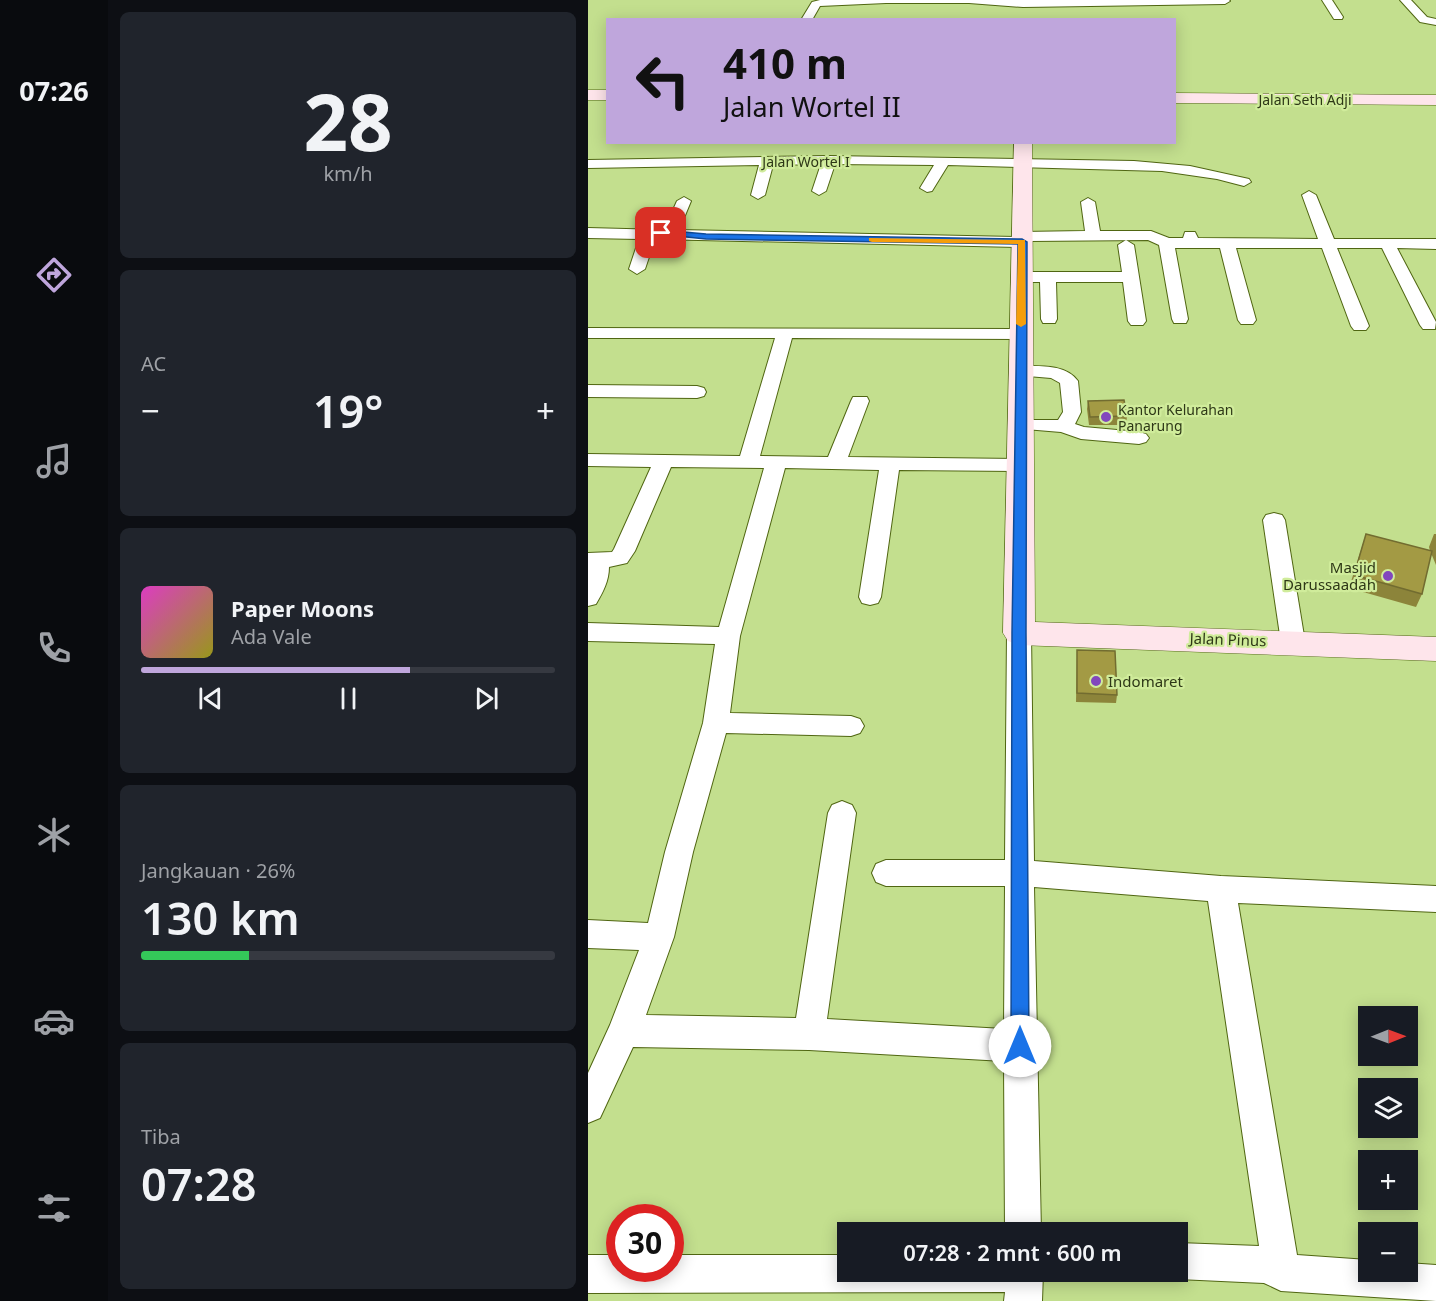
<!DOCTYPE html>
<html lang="id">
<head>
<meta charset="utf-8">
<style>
  :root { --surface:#171b24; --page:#20242c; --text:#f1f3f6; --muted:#9ea1a6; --line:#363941; --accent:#bfa6dc }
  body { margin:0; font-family:"Noto Sans",sans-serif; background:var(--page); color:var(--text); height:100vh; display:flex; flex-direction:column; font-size:22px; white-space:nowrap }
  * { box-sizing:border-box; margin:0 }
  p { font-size:20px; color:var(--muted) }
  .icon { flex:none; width:33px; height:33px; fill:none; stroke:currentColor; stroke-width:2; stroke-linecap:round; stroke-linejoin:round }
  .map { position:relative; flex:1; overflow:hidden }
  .drawer { display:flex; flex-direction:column; gap:12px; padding:12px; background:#0d0f14; width:480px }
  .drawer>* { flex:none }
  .banner { position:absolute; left:18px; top:18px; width:570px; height:126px; border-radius:0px; box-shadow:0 3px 15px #0003; background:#bfa6dc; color:#111; overflow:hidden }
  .needle { width:39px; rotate:89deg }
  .buttons { position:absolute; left:770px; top:1006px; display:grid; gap:12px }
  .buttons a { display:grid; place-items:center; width:60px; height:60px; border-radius:0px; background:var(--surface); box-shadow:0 3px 15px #0003; font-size:30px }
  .speed { position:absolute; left:18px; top:1204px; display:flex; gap:12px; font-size:30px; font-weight:700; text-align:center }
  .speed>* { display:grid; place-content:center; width:78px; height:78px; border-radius:50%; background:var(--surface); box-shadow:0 3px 15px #0003; line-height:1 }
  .speed .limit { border:9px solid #d22; background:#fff; color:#111 }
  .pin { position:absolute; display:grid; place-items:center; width:51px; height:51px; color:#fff; margin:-26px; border-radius:12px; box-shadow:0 3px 9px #0006 }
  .me { position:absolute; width:66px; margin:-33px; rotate:0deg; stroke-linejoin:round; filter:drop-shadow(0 0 4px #0008) }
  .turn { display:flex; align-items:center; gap:21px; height:126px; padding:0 18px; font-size:27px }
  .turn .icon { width:78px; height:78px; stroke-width:2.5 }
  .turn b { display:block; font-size:42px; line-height:51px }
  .big { font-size:45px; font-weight:600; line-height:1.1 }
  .drawer .widget { flex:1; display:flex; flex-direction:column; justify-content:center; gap:9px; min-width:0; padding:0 21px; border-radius:9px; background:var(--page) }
  .drawer .dial { align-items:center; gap:0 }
  .dial b { font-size:78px; line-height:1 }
  .song { display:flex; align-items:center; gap:18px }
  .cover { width:72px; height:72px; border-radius:9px; background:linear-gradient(135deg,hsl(310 70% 55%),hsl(60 70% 35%)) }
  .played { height:6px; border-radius:3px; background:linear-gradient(90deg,var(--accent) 65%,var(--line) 65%) }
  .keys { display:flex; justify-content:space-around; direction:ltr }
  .heat { display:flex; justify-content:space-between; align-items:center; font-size:33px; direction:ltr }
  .charge { height:9px; border-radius:4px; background:linear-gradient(90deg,#34c759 26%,var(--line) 0) }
  .trip { position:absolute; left:249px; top:1222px; width:351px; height:60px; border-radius:0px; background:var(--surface); box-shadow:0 3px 15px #0003; font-weight:600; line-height:60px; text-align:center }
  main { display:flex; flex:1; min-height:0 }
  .menu { display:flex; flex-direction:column; width:108px; justify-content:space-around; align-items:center; background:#090b0e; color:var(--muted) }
  .menu .icon { width:42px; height:42px }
  .menu .on { color:var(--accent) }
  .menu b { font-size:27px; color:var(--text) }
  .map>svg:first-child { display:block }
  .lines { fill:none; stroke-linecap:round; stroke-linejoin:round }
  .street-casing { stroke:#506612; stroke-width:2 }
  .secondary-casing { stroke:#506612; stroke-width:1 }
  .street { fill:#fff; fill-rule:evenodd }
  .secondary { fill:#fee5eb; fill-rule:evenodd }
  .wall { fill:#8c843a }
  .building { fill:#a39a44; stroke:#726c30; stroke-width:1.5 }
  .route { fill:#1a73e8; stroke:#114b97; stroke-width:1.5 }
  .slow { fill:#f59e0b }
  .poi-dot { fill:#8247bd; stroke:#d0ec9b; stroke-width:2 }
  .labels { text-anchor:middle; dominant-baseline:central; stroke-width:4.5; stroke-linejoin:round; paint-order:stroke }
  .far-street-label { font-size:14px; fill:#2e3817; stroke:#d0ec9b }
  .far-poi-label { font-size:14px; fill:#2e3817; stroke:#d0ec9b; text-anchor:start }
  .poi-label { font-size:15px; fill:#2e3817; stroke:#d0ec9b; text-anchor:end }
  .street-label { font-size:15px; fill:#2e3817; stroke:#d0ec9b }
</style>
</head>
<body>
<main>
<nav class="menu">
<b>07:26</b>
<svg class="icon on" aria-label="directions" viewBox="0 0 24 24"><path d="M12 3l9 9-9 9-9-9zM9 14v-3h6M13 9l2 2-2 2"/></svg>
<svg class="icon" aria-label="music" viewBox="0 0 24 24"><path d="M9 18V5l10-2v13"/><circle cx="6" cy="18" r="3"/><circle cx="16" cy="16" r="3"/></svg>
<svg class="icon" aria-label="phone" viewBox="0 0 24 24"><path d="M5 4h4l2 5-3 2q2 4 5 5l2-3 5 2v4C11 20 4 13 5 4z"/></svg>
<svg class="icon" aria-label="climate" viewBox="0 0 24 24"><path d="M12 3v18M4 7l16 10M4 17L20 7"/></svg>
<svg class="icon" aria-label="car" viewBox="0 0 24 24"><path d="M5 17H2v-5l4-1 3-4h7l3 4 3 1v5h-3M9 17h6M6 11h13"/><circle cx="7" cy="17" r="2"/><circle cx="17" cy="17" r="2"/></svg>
<svg class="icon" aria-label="filters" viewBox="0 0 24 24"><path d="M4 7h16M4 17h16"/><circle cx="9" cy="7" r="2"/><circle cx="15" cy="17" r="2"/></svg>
</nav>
<section class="drawer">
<div class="widget dial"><b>28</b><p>km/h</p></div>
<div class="widget"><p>AC</p>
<div class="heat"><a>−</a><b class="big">19°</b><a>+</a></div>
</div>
<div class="widget">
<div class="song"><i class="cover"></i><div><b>Paper Moons</b><p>Ada Vale</p></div></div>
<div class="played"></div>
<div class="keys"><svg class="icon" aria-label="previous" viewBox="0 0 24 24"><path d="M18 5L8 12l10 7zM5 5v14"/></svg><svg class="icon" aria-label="pause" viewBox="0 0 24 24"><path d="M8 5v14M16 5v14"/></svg><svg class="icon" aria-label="next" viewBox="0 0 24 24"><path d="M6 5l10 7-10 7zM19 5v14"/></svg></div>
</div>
<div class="widget"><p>Jangkauan · 26%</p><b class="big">130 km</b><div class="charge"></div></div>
<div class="widget"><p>Tiba</p><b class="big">07:28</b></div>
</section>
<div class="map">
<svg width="848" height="1301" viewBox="0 0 848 1301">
  <rect width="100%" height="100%" fill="#c3df8e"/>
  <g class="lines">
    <defs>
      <g id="street">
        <path d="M232,0h409l1,1 -5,3 -202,3 -54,-4h-83l-66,3 -8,14h-11l11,-18z"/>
        <path d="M734,0h10l11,17 -1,2h-8z"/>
        <path d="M812,0h11l16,17 9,2v6l-16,-3z"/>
        <path d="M241,156l305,5 56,5 59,13 2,3 -7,4 -27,-7 -55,-8 -214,-6 -16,26 -5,1 -7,-4 14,-23 -99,-1 -9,27 -7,4 -7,-4 9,-27 -48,1 -8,30 -7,4 -7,-4 8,-30 -171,3v-8z"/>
        <path d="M721,191l7,4 18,44h102v10l-39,-1 39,74 -1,7h-12l-3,-4 -38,-77h-45l32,78 -3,4h-12l-3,-4 -29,-78h-86l20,72 -3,4h-12l-3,-4 -18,-72h-45l13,71 -2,4h-12l-2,-4 -13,-74 -11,-5 -119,1 -2,4 -5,2 -367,-8 -10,30 -8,5 -8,-5 10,-30 -51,-1v-10l76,2 13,-29 7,-4 7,4 -12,29 336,7 7,-5 63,-1 -4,-29 7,-4 7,4 5,29h51l18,7h14l2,-6h10l3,6 120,1 -16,-44z"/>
        <path d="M538,240l8,5 12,76 -3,4h-12l-3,-4 -5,-39h-67l1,37 -2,4h-12l-2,-4 -1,-37h-18l-8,-5 8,-5h100l-4,-27z"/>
        <path d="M0,328l433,1 6,1 3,4 -3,4 -6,1 -229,-1 -32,118 68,1 23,-56 2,-4h14l2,4 -21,56 172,2 7,2 3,4 -3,4 -7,2 -121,-1 -18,127 -3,6 -8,2 -8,-2 -3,-6 20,-127 -94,-2 -45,168 -10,77 121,3 9,3 4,7 -4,7 -9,3 -125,-3 -33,119 -19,85 -28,78 150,3 32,-205 4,-8 10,-4 10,4 4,8 -29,206 177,10 1,-143h-119l-10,-4 -4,-9 4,-9 10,-4h119l2,-227 4,-6 8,-3 8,3 4,6 3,228 187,15 215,10v26l-198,-9 59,352 71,5v12h39v-9l29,2v36l-155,-10 -17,-8 -86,-4 -13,-5 -1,-2h14v-29l81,3 -51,-345 -174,-14 7,346h-36l-1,-172 -195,-11 -176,-3 -33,71 -12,5v-50l22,-48 29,-75 -51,-2v-28l60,3 17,-71 38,-129 12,-79 -127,-3v-18l131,4 45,-159 -93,-1 -36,84 -8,12 -18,4c0,14 -6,25 -13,37l-8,2v-53l24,-1 2,-3 37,-82 -63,-1v-12l152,2 35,-118h-187z"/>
        <path d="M433,366c19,0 45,-2 57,15l3,31 -6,12 9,3 55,5 7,2 3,4 -3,4 -7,2 -58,-5 -20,-7 -48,-4 -3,-4 3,-4h45l5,-8 -3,-29 -9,-5 -36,-3 -3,-4 3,-4z"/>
        <path d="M0,385l109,1 7,2 2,4 -2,4 -7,2 -109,-1z"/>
        <path d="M686,513l8,2 3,5 20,122 -4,6 -8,3 -8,-3 -4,-6 -18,-122 3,-5z"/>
        <path d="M0,1255h32v14h50v-14h178v17h195l-1,29h-38l1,-9 -417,1z"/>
      </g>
      <g id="secondary">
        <rect x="0" y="90" width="20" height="10"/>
        <path d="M586,93l262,2v10l-262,-2z"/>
        <path d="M426,142h18l3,480 401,15v24l-417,-16 -11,-4 -5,-8z"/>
      </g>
    </defs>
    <use href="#street" class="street-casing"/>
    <use href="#secondary" class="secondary-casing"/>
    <use href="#street" class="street"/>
    <use href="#secondary" class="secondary"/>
  </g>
  <g class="wall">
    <path d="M500,401l39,15 -1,9h-37l-2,-16z"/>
    <path d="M778,534l64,17 -1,-4 5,-13h2v31l-5,-12 -9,41 -6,13 -67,-19z"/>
    <path d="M489,650l40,45 -1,8 -40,-1z"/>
  </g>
  <g class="building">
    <path d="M536,400l3,16 -37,1 -2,-16z"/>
    <path d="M778,534l66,17 -10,43 -68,-19z"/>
    <path d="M489,650l38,1 2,44 -40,-2z"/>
  </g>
  <path class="route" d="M73,230l45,4 316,5 5,3 -1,391 3,413 -2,6 -7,3 -6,-3 -3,-6 1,-413 6,-389 -312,-5 -48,-5v-3z"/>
  <path class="slow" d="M281,238l156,2 1,84 -5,3 -5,-3 2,-80 -146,-2 -3,-1z"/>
  <g class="poi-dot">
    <circle cx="518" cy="417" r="6"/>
    <circle cx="800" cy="576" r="6"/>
    <circle cx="508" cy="681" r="6"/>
  </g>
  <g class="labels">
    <g class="far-street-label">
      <text x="717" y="99">Jalan Seth Adji</text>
      <text x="218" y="161">Jalan Wortel I</text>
    </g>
    <g class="far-poi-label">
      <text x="530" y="409">Kantor Kelurahan<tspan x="530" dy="16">Panarung</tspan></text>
    </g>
    <g class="poi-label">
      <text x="788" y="567">Masjid<tspan x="788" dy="17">Darussaadah</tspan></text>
      <text x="520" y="681" text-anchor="start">Indomaret</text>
    </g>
    <g class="street-label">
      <text transform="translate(640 639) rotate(2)">Jalan Pinus</text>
    </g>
  </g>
</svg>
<div class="buttons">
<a><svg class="needle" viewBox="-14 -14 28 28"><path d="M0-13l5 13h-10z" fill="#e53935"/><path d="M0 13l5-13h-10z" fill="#9ea1a6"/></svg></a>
<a><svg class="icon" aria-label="layers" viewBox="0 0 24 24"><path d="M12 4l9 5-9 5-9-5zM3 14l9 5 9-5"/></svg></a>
<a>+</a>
<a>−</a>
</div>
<div class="speed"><div class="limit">30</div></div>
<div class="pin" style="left:73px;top:233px;background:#d93025"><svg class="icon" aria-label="arrive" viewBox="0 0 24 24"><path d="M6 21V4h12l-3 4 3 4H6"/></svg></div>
<svg class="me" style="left:432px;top:1046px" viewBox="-20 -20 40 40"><circle r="19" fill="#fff"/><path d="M0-13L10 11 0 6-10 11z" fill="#1a73e8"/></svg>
<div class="trip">07:28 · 2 mnt · 600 m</div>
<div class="banner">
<div class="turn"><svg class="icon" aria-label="left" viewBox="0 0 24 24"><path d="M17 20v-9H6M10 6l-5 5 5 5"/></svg><div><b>410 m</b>Jalan Wortel II</div></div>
</div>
</div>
</main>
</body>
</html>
